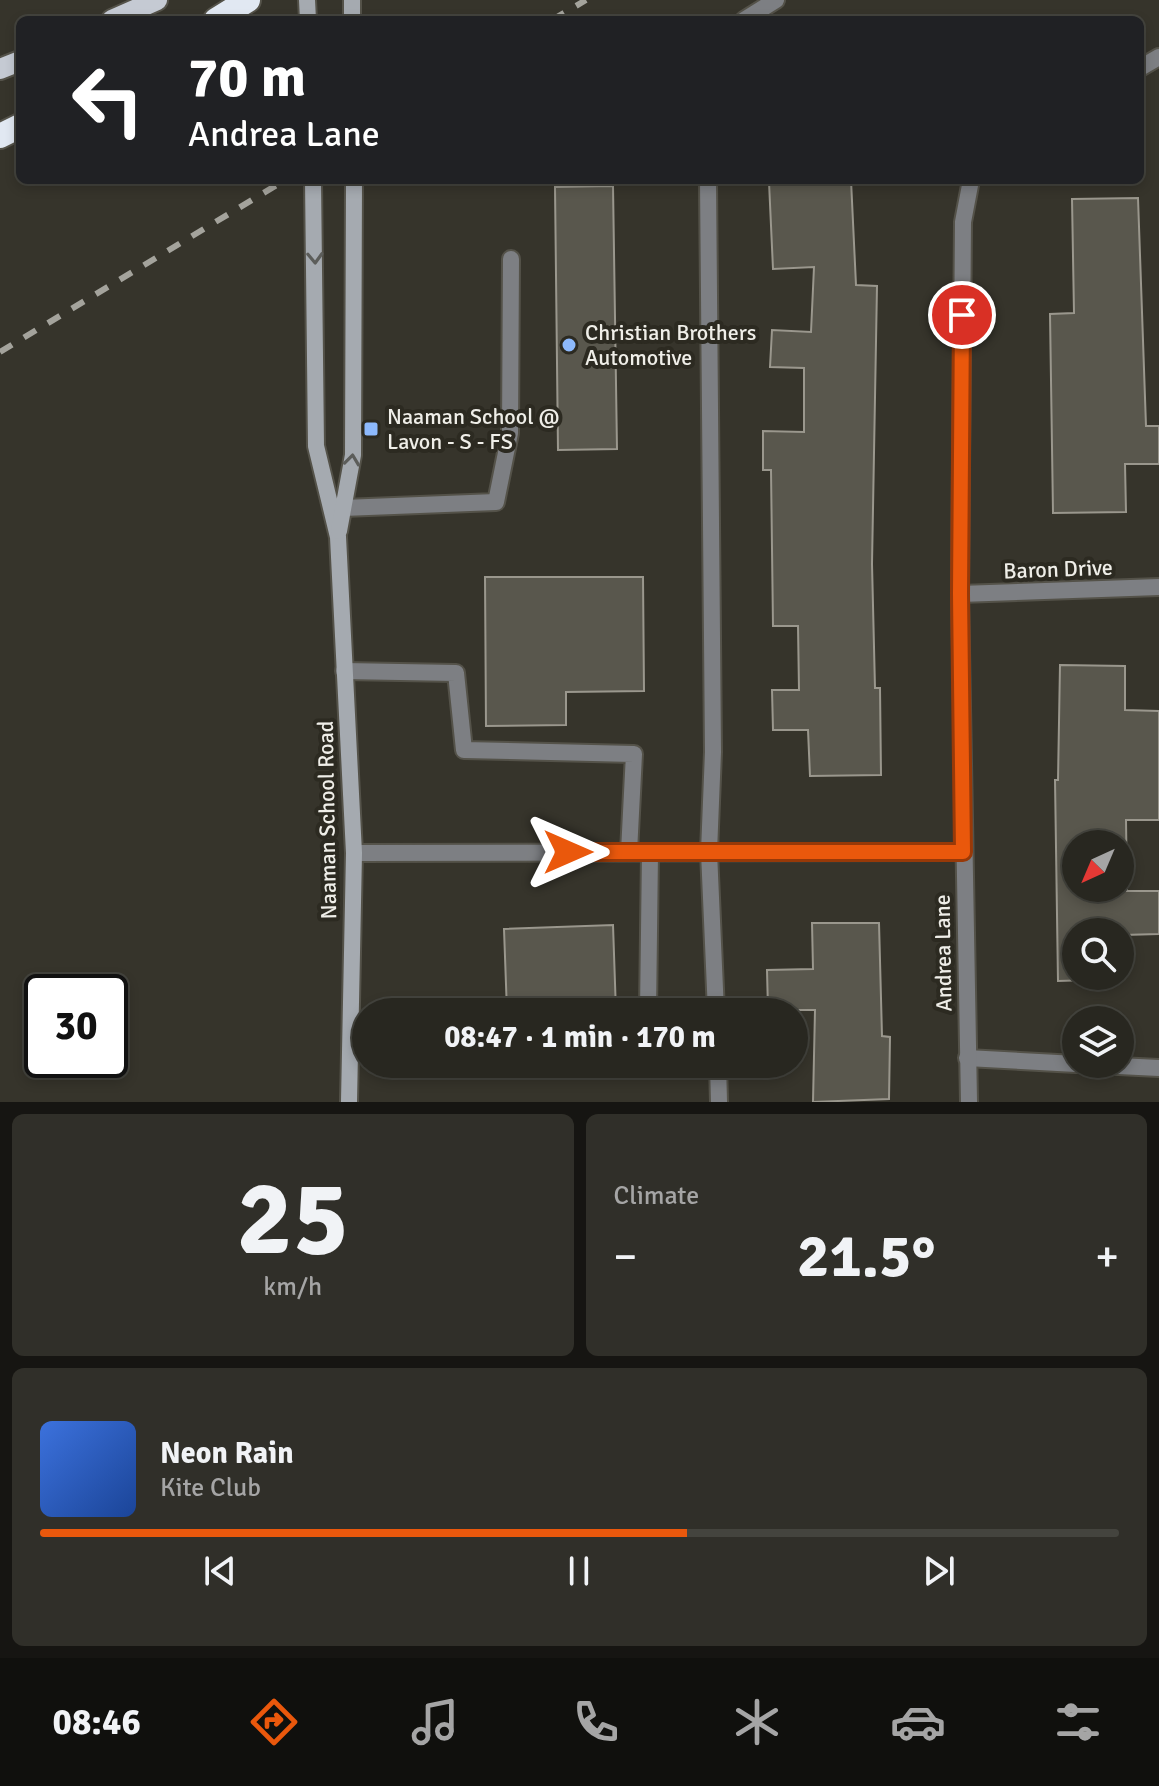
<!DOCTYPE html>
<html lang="en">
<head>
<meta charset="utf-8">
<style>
  :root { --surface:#282720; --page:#302f29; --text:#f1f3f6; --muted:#a5a5a5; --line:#44443e; --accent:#ea580c }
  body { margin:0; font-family:Signika,sans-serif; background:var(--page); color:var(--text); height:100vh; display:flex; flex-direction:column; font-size:30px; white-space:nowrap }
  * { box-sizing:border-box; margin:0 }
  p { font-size:26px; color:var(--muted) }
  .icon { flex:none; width:44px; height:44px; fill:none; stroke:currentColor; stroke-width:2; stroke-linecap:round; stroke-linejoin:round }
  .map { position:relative; height:1102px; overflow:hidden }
  .details { display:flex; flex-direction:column; gap:12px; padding:12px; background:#161512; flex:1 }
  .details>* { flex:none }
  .banner { position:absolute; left:16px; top:16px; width:1128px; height:168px; border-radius:12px; box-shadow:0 4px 12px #0003,0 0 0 2px var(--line); background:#202124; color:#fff; overflow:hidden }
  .needle { width:52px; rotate:224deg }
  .tools { position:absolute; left:1062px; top:830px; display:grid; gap:16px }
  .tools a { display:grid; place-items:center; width:72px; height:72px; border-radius:50%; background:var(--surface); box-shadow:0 4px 12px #0003,0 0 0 2px var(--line); font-size:40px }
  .speed { position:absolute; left:24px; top:974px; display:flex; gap:16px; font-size:40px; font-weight:700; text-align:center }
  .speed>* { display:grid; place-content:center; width:104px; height:104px; border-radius:50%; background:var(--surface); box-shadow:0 4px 12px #0003,0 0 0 2px var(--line); line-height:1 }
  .speed .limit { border:4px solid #111; border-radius:12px; background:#fff; color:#111 }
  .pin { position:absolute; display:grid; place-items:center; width:68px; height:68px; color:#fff; margin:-34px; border:4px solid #fff; border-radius:50%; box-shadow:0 2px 8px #0007 }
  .me { position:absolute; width:88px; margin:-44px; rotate:90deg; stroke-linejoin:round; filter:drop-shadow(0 0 6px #0008) }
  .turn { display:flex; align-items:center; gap:28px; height:168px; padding:0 40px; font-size:36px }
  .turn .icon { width:104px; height:104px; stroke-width:2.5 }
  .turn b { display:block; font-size:56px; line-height:68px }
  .big { font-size:60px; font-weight:800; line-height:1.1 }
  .details .card { flex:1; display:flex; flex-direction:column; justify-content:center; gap:12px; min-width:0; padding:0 28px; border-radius:12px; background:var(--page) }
  .details .dial { align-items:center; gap:0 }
  .dial b { font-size:104px; line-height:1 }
  .song { display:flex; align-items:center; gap:24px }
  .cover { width:96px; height:96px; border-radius:12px; background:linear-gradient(135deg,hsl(220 70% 55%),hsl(220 70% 35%)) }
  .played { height:8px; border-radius:4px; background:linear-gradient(90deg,var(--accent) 60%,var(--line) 60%) }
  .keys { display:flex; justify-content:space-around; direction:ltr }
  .heat { display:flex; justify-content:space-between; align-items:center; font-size:44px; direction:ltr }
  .details .tiles { flex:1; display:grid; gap:12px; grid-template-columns:1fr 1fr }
  .card:last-child { grid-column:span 2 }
  .trip { position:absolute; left:352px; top:998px; width:456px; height:80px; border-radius:40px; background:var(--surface); box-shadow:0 4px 12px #0003,0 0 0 2px var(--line); font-weight:800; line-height:80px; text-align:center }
  .menu { display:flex; height:128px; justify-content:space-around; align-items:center; background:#10100d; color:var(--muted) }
  .menu .icon { width:56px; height:56px }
  .menu .active { color:var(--accent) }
  .menu b { font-size:36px; color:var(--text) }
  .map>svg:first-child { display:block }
  .building { fill:#59574d; stroke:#9a978d; stroke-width:2; fill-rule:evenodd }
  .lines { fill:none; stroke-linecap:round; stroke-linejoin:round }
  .lane-casing { stroke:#545249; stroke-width:20 }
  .street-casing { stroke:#545249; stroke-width:20 }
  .secondary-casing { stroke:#545249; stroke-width:20 }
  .primary-casing { stroke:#545249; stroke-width:24 }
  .highway-casing { stroke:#545249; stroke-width:28 }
  .lane { stroke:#7d7f83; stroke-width:16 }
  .street { stroke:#7d7f83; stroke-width:16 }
  .secondary { stroke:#a5aab0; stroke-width:16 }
  .primary { stroke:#c5cad3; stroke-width:20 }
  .highway { stroke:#e1e8f2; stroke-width:24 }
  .rail { stroke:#a4a39c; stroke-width:6; stroke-dasharray:14 14; stroke-linecap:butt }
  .oneway { stroke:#5c5d5a }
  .route-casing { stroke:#983908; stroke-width:20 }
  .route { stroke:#ea580c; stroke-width:14 }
  .poi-dot { fill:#8db9fc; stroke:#2c2a21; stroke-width:3 }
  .labels { text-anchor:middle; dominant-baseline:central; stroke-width:8; stroke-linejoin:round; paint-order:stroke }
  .poi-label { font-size:22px; fill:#efeee8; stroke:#2c2a21; text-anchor:start }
  .street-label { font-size:22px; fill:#efeee8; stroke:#2c2a21 }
</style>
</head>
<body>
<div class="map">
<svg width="1159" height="1102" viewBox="0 0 1159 1102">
  <rect width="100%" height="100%" fill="#36342b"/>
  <g class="building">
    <path d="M851,180l5,105 21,1 -5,278 3,124h5l1,87 -71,1 -2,-46h-35l-1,-40h27l-1,-64h-25l-2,-156h-8v-39l41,1v-64l-34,-1 2,-37 39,2 3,-65 -41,2 -4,-87z"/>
    <path d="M613,186l4,263 -59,1 -3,-263z"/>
    <path d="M1138,198l8,228h13v38h-34l1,48 -73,1 -3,-199 24,-1 -2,-114z"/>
    <path d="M485,577h158l1,114 -78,1v33l-80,1z"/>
    <path d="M1060,665l65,1v44l34,1v109h-33l1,71h32v43l-36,1 1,44 -66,2 -3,-201h3zM1076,844h44v44h-44zM1076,932h44v44h-44z"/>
    <path d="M812,923h67l3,113 8,1 -1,62 -76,3 2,-92h-47l-1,-40 46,-1z"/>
    <path d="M613,925l3,87h-109l-3,-83z"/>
  </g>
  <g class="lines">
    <defs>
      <g id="lane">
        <path d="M744,20l32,-20"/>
        <path d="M708,180l5,572 -4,100 7,160"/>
        <path d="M343,508l153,-6 14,-69 1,-174"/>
        <path d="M344,671l112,2 8,77 170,4 -5,98"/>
        <path d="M648,1012l2,-160"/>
        <path d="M718,1064l1,38"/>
      </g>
      <g id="street">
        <path d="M1140,68l19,-11"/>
        <path d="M960,594l199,-7"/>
        <path d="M354,853l609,-1"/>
        <path d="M967,1058l109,6"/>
        <path d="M1078,1064l81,4"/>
        <path d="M969,1102l-9,-508 3,-372 8,-42"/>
      </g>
      <g id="secondary">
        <path d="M307,0l1,20"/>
        <path d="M352,0v20"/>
        <path d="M313,180l3,266 22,91 16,316 -5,249"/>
        <path d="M339,531l14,-76 1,-275"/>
      </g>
      <g id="primary">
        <path d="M112,20l45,-20"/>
        <path d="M0,69l20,-8"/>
      </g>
      <g id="highway">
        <path d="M216,20l32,-20"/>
        <path d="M0,136l20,-10"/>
      </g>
    </defs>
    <use href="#lane" class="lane-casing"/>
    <use href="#street" class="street-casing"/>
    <use href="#secondary" class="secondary-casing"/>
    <use href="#primary" class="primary-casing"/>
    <use href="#highway" class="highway-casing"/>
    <use href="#lane" class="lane"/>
    <use href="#street" class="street"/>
    <use href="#secondary" class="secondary"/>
    <use href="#primary" class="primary"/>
    <use href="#highway" class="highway"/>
    <g class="rail">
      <path d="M552,20l34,-20"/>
      <path d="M0,352l285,-172"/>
    </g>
  </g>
  <defs><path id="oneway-chevron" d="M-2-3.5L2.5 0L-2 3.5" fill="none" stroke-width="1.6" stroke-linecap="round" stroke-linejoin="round" transform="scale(2)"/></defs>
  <g class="oneway">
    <use href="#oneway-chevron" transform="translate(315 258) rotate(88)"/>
    <use href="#oneway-chevron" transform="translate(352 460) rotate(-83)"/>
  </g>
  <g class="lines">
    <defs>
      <path id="route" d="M568,852h395l-3,-258 2,-279"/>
    </defs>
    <use href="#route" class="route-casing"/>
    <use href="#route" class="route"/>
  </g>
  <g class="poi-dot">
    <circle cx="569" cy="345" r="8"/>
    <rect x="363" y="421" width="16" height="16" rx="4"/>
  </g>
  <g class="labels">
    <g class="poi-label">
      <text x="585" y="332">Christian Brothers<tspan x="585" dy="25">Automotive</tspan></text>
      <text x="387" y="416">Naaman School @<tspan x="387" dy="25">Lavon - S - FS</tspan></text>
    </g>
    <g class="street-label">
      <text transform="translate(1058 569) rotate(-2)">Baron Drive</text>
      <text transform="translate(327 820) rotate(-91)">Naaman School Road</text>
      <text transform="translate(943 953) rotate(-91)">Andrea Lane</text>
    </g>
  </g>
</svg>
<div class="tools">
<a><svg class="needle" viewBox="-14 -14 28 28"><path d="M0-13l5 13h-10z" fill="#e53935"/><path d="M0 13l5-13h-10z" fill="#a5a5a5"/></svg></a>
<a><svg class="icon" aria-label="search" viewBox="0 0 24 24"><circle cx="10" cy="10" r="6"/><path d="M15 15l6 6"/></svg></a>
<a><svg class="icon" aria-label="layers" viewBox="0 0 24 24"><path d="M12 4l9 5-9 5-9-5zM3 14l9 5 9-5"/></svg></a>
</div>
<div class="speed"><div class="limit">30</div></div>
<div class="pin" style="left:962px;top:315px;background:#d93025"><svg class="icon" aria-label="arrive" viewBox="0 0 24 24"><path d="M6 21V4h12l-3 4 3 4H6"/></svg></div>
<svg class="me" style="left:568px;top:852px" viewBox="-20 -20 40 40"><path d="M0-17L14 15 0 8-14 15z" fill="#ea580c" stroke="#fff" stroke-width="4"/></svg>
<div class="trip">08:47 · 1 min · 170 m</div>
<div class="banner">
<div class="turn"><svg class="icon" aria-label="left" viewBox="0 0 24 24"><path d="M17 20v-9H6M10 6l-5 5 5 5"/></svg><div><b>70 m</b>Andrea Lane</div></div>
</div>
</div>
<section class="details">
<div class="tiles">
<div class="card dial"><b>25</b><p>km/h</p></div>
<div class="card"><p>Climate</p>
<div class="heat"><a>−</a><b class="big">21.5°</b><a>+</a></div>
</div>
<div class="card">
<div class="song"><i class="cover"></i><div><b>Neon Rain</b><p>Kite Club</p></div></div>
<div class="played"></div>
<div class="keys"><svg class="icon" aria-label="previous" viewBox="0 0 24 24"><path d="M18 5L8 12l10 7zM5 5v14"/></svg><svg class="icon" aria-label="pause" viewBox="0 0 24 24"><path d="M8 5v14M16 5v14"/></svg><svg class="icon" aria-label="next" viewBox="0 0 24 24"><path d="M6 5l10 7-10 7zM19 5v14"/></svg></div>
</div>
</div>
</section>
<nav class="menu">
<b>08:46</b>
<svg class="icon active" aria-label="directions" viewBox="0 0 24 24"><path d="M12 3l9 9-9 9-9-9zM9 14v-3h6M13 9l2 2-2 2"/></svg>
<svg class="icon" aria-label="music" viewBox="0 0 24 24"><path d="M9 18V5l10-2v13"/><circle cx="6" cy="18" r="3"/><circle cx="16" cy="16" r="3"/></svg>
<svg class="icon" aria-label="phone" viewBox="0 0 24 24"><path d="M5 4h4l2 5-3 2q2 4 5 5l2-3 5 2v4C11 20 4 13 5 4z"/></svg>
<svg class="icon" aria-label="climate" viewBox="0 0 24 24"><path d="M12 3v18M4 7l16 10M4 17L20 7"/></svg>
<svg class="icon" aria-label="car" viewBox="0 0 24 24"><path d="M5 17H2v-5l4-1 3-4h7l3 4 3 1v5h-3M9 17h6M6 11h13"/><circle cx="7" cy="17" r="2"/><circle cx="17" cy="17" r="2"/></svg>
<svg class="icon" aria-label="filters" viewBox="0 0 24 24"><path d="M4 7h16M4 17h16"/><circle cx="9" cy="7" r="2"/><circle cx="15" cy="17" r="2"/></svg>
</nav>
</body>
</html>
